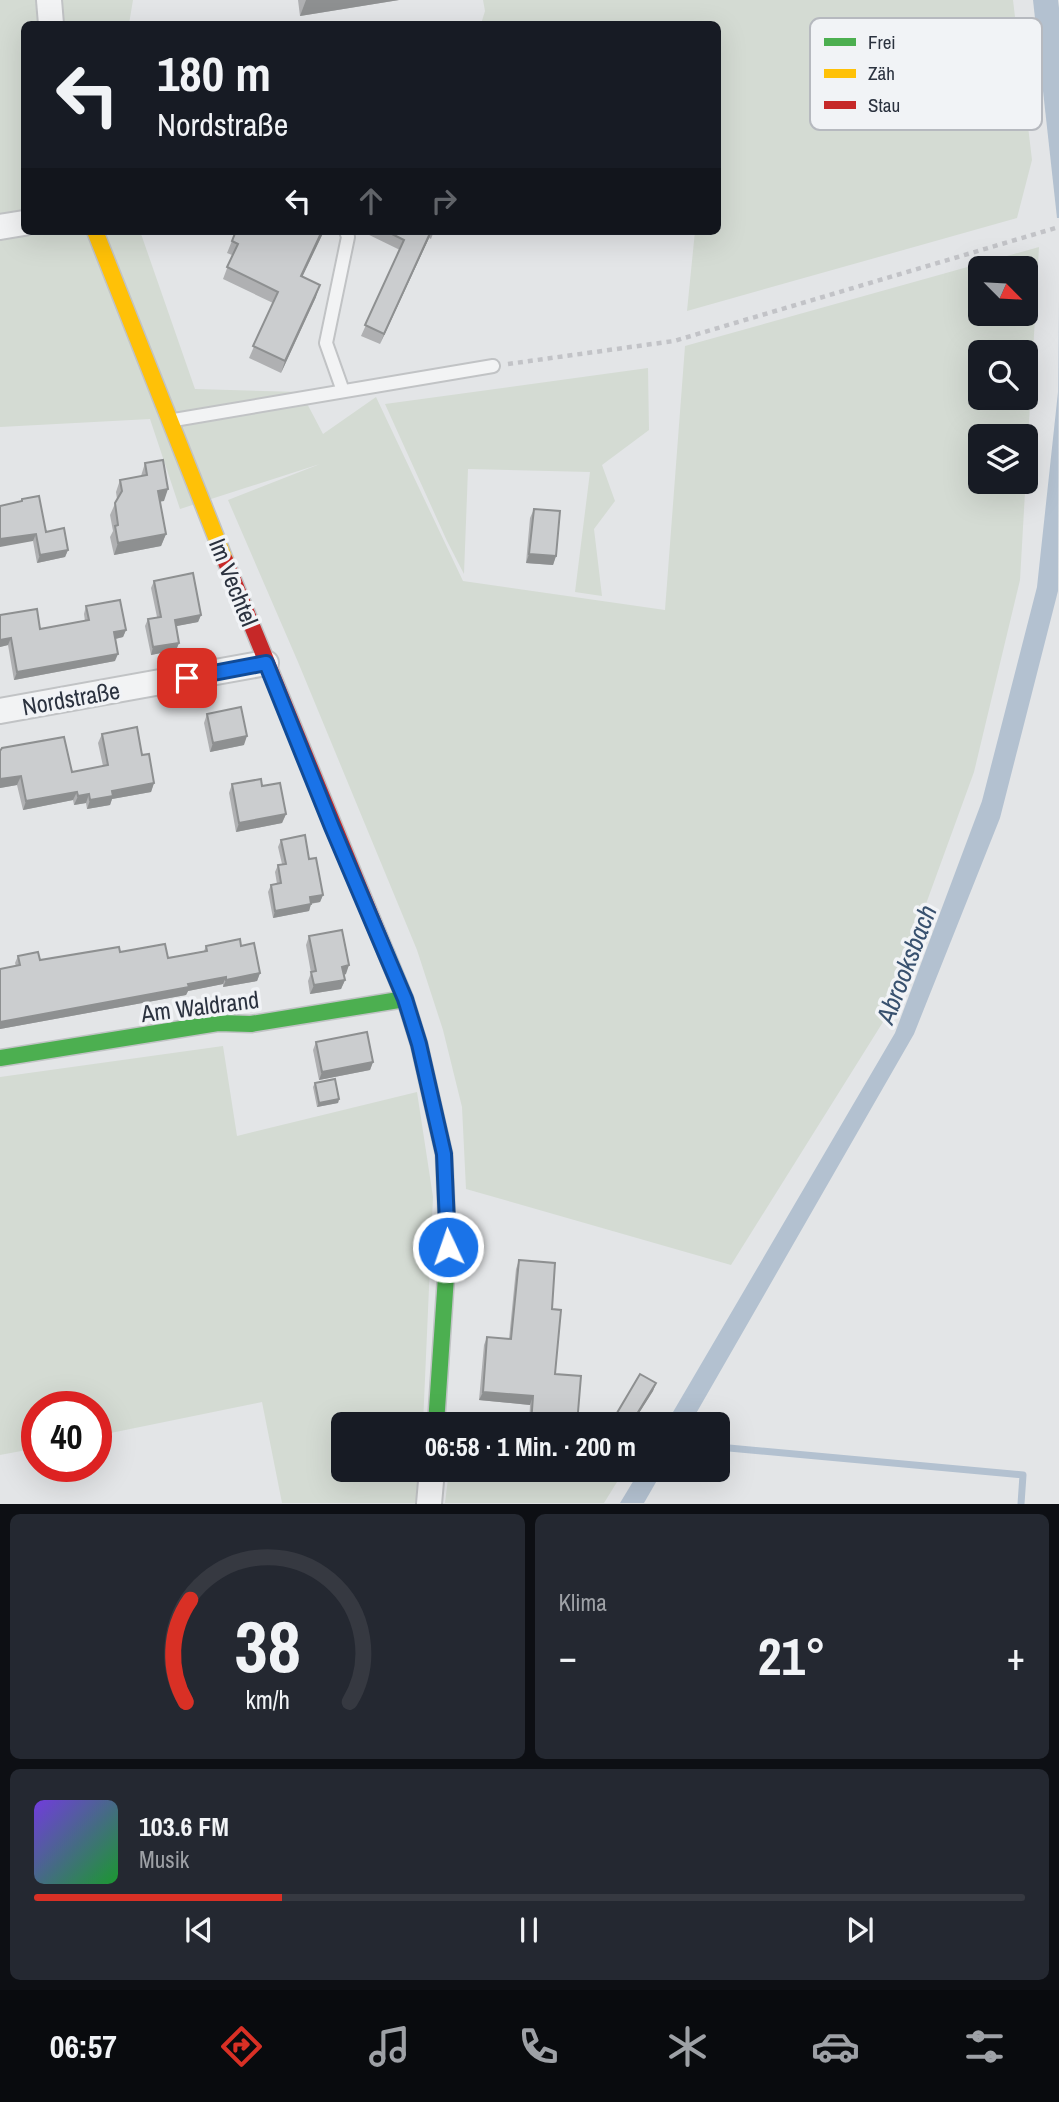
<!DOCTYPE html>
<html lang="de">
<head>
<meta charset="utf-8">
<style>
  :root { --surface:#171b24; --page:#242831; --text:#f1f3f6; --muted:#9ea1a6; --line:#363941; --accent:#d93025 }
  body { margin:0; font-family:"Archivo Narrow",sans-serif; background:var(--page); color:var(--text); height:100vh; display:flex; flex-direction:column; font-size:26px; white-space:nowrap }
  * { box-sizing:border-box; margin:0 }
  p { font-size:23px; color:var(--muted) }
  .icon { flex:none; width:38px; height:38px; fill:none; stroke:currentColor; stroke-width:2; stroke-linecap:round; stroke-linejoin:round }
  .map { position:relative; height:1504px; overflow:hidden }
  .sheet { display:flex; flex-direction:column; gap:10px; padding:10px; background:#0d0f14; flex:1 }
  .sheet>* { flex:none }
  .banner { position:absolute; left:21px; top:21px; width:700px; height:214px; border-radius:10px; box-shadow:0 7px 28px #0002; background:#171b24; color:var(--text); overflow:hidden }
  .needle { width:46px; rotate:114deg }
  .buttons { position:absolute; left:968px; top:256px; display:grid; gap:14px }
  .buttons a { display:grid; place-items:center; width:70px; height:70px; border-radius:10px; background:var(--surface); box-shadow:0 7px 28px #0002; font-size:35px }
  .speed { position:absolute; left:21px; top:1391px; display:flex; gap:14px; font-size:35px; font-weight:700; text-align:center }
  .speed>* { display:grid; place-content:center; width:91px; height:91px; border-radius:50%; background:var(--surface); box-shadow:0 7px 28px #0002; line-height:1 }
  .speed .limit { border:10px solid #d22; background:#fff; color:#111 }
  .pin { position:absolute; display:grid; place-items:center; width:60px; height:60px; color:#fff; margin:-30px; border-radius:14px; box-shadow:0 4px 10px #0006 }
  .me { position:absolute; width:77px; margin:-38px; rotate:357deg; stroke-linejoin:round; filter:drop-shadow(0 0 5px #0008) }
  .turn { display:flex; align-items:center; gap:24px; height:147px; padding:0 21px; font-size:32px }
  .turn .icon { width:91px; height:91px; stroke-width:2.5 }
  .turn b { display:block; font-size:49px; line-height:60px }
  .lanes { display:flex; align-items:center; height:66px; padding:0 21px; background:#0003; justify-content:center; gap:35px; direction:ltr }
  .lanes .off { opacity:.35 }
  .big { font-size:52px; font-weight:800; line-height:1.1 }
  .sheet .tile { flex:1; display:flex; flex-direction:column; justify-content:center; gap:10px; min-width:0; padding:0 24px; border-radius:10px; background:var(--page) }
  .sheet .dial { align-items:center; gap:0 }
  .dial svg { height:182px; overflow:visible; fill:none; stroke:var(--line); stroke-width:7; stroke-linecap:round; text-anchor:middle }
  .dial text { fill:var(--text); stroke:none }
  .song { display:flex; align-items:center; gap:21px }
  .cover { width:84px; height:84px; border-radius:10px; background:linear-gradient(135deg,hsl(260 70% 55%),hsl(130 70% 35%)) }
  .played { height:7px; border-radius:4px; background:linear-gradient(90deg,var(--accent) 25%,var(--line) 25%) }
  .keys { display:flex; justify-content:space-around; direction:ltr }
  .heat { display:flex; justify-content:space-between; align-items:center; font-size:38px; direction:ltr }
  .sheet .tiles { flex:1; display:grid; gap:10px; grid-template-columns:1fr 1fr }
  .tile:last-child { grid-column:span 2 }
  .trip { position:absolute; left:331px; top:1412px; width:399px; height:70px; border-radius:10px; background:var(--surface); box-shadow:0 7px 28px #0002; font-weight:800; line-height:70px; text-align:center }
  .tab-bar { display:flex; height:112px; justify-content:space-around; align-items:center; background:#090b0e; color:var(--muted) }
  .tab-bar .icon { width:49px; height:49px }
  .tab-bar .current { color:var(--accent) }
  .tab-bar b { font-size:32px; color:var(--text) }
  .map>svg:first-child { display:block }
  .green { fill:#d4dbd3; fill-rule:evenodd }
  .water { fill:#b3c1d0 }
  .lines { fill:none; stroke-linecap:round; stroke-linejoin:round }
  .stream { stroke:#b3c1d0; stroke-width:7 }
  .lane-casing { stroke:#c1c3c5; stroke-width:16 }
  .street-casing { stroke:#c1c3c5; stroke-width:28 }
  .fast-casing { stroke:#c1c3c5; stroke-width:19 }
  .slow-casing { stroke:#c1c3c5; stroke-width:19 }
  .jam-casing { stroke:#c1c3c5; stroke-width:19 }
  .path { stroke:#c2c3c7; stroke-width:4.5; stroke-dasharray:5 5; stroke-linecap:butt }
  .lane { stroke:#f2f3f4; stroke-width:12 }
  .street { stroke:#f2f3f4; stroke-width:24 }
  .fast { stroke:#4caf50; stroke-width:16 }
  .slow { stroke:#ffc107; stroke-width:16 }
  .jam { stroke:#c62828; stroke-width:16 }
  .wall { fill:#afb0b2 }
  .shaded-wall { fill:#8e9091 }
  .building { fill:#cbcdcf; stroke:#8e9091; stroke-width:2 }
  .route-casing { stroke:#114b97; stroke-width:18 }
  .route { stroke:#1a73e8; stroke-width:12 }
  .labels { text-anchor:middle; dominant-baseline:central; stroke-width:7; stroke-linejoin:round; paint-order:stroke }
  .street-label { font-size:24px; fill:#2b323f; stroke:#f1f3f6 }
  .water-label { font-size:26px; font-style:italic; fill:#38516f; stroke:#f1f3f6 }
  .key { fill:#f1f3f6; stroke:#b6b9bf; stroke-width:2 }
  .key-label { font-size:19px; fill:#2b323f }
</style>
</head>
<body>
<div class="map">
<svg width="1059" height="1504" viewBox="0 0 1059 1504">
  <rect width="100%" height="100%" fill="#e3e5e7"/>
  <g class="green">
    <path d="M0,0h133l-4,24h-105v207h116l55,158 106,3 22,42 53,-37 87,184 202,29 20,-264 354,-99 -19,333 -46,192 -91,250 -152,243 -265,-76 -4,-82 -19,-77 -26,-80 -119,-288 -70,-162 92,-36 -140,45 -30,-90 -150,8zM980,268h46v45h-46zM980,352h46v45h-46zM980,436h46v45h-46z"/>
    <path d="M483,0h530l19,160 -15,58 -330,93 8,-80h23v-207h-237l4,-13z"/>
    <path d="M648,368l1,62 -47,35 13,36 -21,28 8,67 -27,-4 15,-120 -122,-3 -4,105 -17,-33 -62,-137z"/>
    <path d="M223,1046l14,90 180,-44 16,105 -10,227h-80v46h77l-3,33h-135l-20,-101 -166,34v-29h-59v41l-37,7v-378z"/>
    <path d="M449,1470h130l38,12 -13,21h-159z"/>
  </g>
  <g class="water">
    <path d="M1033,0h25l1,8v210h-2z"/>
    <path d="M1059,300l-1,291 -58,227 -86,216 -224,390h-24l229,-391 87,-232 55,-214 21,-195z"/>
    <path d="M640,1470h23l-19,33h-24z"/>
  </g>
  <g class="lines">
    <path class="stream" d="M718,1447l305,28 -2,29"/>
    <defs>
      <g id="lane">
        <path d="M343,391l-17,-48 22,-106 -2,-6"/>
        <path d="M174,420l319,-54"/>
      </g>
      <g id="street">
        <path d="M49,0l2,24"/>
        <path d="M0,227l24,-4"/>
        <path d="M0,711l266,-48"/>
        <path d="M429,1504l3,-34"/>
      </g>
      <g id="fast">
        <path d="M386,953l19,46 14,45 25,110 4,93 -12,177"/>
        <path d="M0,1058l218,-35 33,1 154,-25"/>
      </g>
      <path id="slow" d="M95,231l130,329"/>
      <path id="jam" d="M225,560l161,393"/>
    </defs>
    <use href="#lane" class="lane-casing"/>
    <use href="#street" class="street-casing"/>
    <use href="#fast" class="fast-casing"/>
    <use href="#slow" class="slow-casing"/>
    <use href="#jam" class="jam-casing"/>
    <path class="path" d="M508,364l166,-23 385,-114"/>
    <use href="#lane" class="lane"/>
    <use href="#street" class="street"/>
    <use href="#fast" class="fast"/>
    <use href="#slow" class="slow"/>
    <use href="#jam" class="jam"/>
  </g>
  <g class="wall">
    <path d="M298,0h101l-99,16z"/>
    <path d="M236,231h88l-22,46 14,20 -35,76 -32,-15 24,-55 -50,-24 9,-24 -5,-2z"/>
    <path d="M361,231h73l-3,8 -2,-1 -49,106 -19,-8 39,-86z"/>
    <path d="M145,463l19,38h-4l6,33 -5,12 -47,9 -4,-18 3,-6 -3,-16 7,-16 -1,-7 4,-12 21,-4z"/>
    <path d="M22,499l24,33 22,18 -3,7 -28,6 -4,-22 -12,-39z"/>
    <path d="M534,509l22,47 -3,9 -27,-2 4,-45z"/>
    <path d="M154,581l47,34 -3,7 -22,4 3,17 -3,7 -25,5 -6,-29 3,-7 9,-2 -6,-29z"/>
    <path d="M86,606l40,24 -3,7 -8,2v22l-101,19 -6,-35 -8,2v-32l40,14 45,-8 -1,-7z"/>
    <path d="M207,714l37,31 -34,7 -6,-29z"/>
    <path d="M102,734l40,21 12,28 -3,9 -39,7 -2,6 -23,4 -1,-6 -12,2 -1,-5 -50,10 -6,-25 -17,3v-37l72,21 31,-6 -5,-23z"/>
    <path d="M232,784l30,2 24,28 -4,9 -46,9 -7,-39z"/>
    <path d="M281,840l28,19 14,36 -3,7 -9,2 -2,7 -36,7 -5,-26 3,-7 6,-1 -2,-12 3,-7 4,-1 -4,-17z"/>
    <path d="M309,936l37,38 -2,1 1,5 -4,9 -31,5 -2,-13 3,-8 -5,-28z"/>
    <path d="M206,946h35l19,27 -3,8 -34,6v-3l-35,7 -2,4 -186,34v-60l16,-3 -1,-3 3,-7 22,4 80,-8 48,6 36,-7z"/>
    <path d="M316,1042l57,20 -3,8 -51,10 -6,-30z"/>
    <path d="M315,1083l24,16 -1,4 -21,4 -4,-20z"/>
    <path d="M519,1260l33,49 3,65 22,50h-48l1,-19 -51,-5 5,-55 3,-8 22,2 7,-70z"/>
    <path d="M656,1383l-3,8 -21,33h-12l-6,-3 3,-8z"/>
  </g>
  <g class="shaded-wall">
    <path d="M306,0h93l-99,16z"/>
    <path d="M322,231h2l-27,57 4,-12z"/>
    <path d="M431,231l-2,7 -49,106 4,-10z"/>
    <path d="M320,285l-4,12 -35,76 4,-12z"/>
    <path d="M168,489l-4,12 -11,2 5,-12z"/>
    <path d="M36,534l-3,7 -33,6v-8z"/>
    <path d="M166,534l-5,12 -47,9 4,-12z"/>
    <path d="M68,550l-3,7 -28,6 3,-8z"/>
    <path d="M529,554l27,2 -3,9 -27,-2z"/>
    <path d="M201,615l-3,7 -26,5 3,-7z"/>
    <path d="M126,630l-3,7 -12,3 3,-8z"/>
    <path d="M11,638l-3,7 -8,2v-7z"/>
    <path d="M179,643l-3,7 -25,5 2,-8z"/>
    <path d="M118,654l-3,7 -101,19 3,-8z"/>
    <path d="M247,736l-3,9 -34,7 3,-9z"/>
    <path d="M21,776l-4,9 -17,3v-9z"/>
    <path d="M154,783l-3,9 -39,7 -2,6 -23,4 3,-9 22,-9z"/>
    <path d="M77,792l-4,8 -50,10 3,-9z"/>
    <path d="M89,794l-3,9 -12,2 4,-9z"/>
    <path d="M286,814l-4,9 -46,9 3,-9z"/>
    <path d="M323,895l-3,7 -13,2 3,-7z"/>
    <path d="M311,904l-2,7 -36,7 2,-7z"/>
    <path d="M349,965l-3,9 -7,2 3,-9z"/>
    <path d="M260,973l-3,8 -34,6 3,-7z"/>
    <path d="M226,977l-3,7 -35,7 -2,4 -186,34v-7z"/>
    <path d="M345,980l-4,9 -31,5 4,-9z"/>
    <path d="M373,1062l-3,8 -51,10 3,-8z"/>
    <path d="M339,1099l-1,4 -21,4 2,-4z"/>
    <path d="M656,1383l-3,8 -21,33h-1z"/>
    <path d="M483,1392l50,4 -3,9 -51,-5z"/>
  </g>
  <g class="building">
    <path d="M236,231h86l-21,45 19,9 -35,76 -32,-15 25,-54 -51,-25 11,-23 -6,-3z"/>
    <path d="M386,231h45l-47,103 -19,-9 39,-85z"/>
    <path d="M163,460l5,29 -10,2 8,43 -48,9 -3,-17 3,-1 -3,-22 7,-12 -2,-11 27,-5 -2,-12z"/>
    <path d="M39,496l7,36 18,-4 4,22 -28,5 -4,-21 -36,5v-33l22,-5v-2z"/>
    <path d="M534,509l26,2 -4,45 -27,-2z"/>
    <path d="M193,573l8,42 -26,5 4,23 -26,4 -5,-28 13,-2 -7,-36z"/>
    <path d="M120,600l6,30 -12,2 4,22 -101,18 -6,-34 -11,2v-25l37,-6 3,20 49,-9 -3,-14z"/>
    <path d="M241,707l6,29 -34,7 -6,-29z"/>
    <path d="M137,727l5,28 7,-1 5,29 -42,8 1,5 -23,4 -1,-6 -11,2 -1,-4 -51,9 -5,-25 -21,3v-28l2,-3 62,-11 8,35 36,-7 -6,-31z"/>
    <path d="M261,779l1,7 18,-3 6,31 -47,9 -7,-39z"/>
    <path d="M305,835l4,24 7,-1 7,37 -13,2 1,7 -36,7 -4,-26 10,-2 -3,-18 8,-1 -5,-24z"/>
    <path d="M342,930l7,35 -7,2 3,13 -31,5 -3,-13 5,-1 -7,-35z"/>
    <path d="M240,939l1,7 13,-3 6,30 -34,7v-3l-38,7 1,3 -189,35v-53l20,-4 -2,-9 20,-4 2,8 79,-13 1,5 45,-8 3,14 39,-7 -1,-5z"/>
    <path d="M367,1032l6,30 -51,10 -6,-30z"/>
    <path d="M335,1079l4,20 -20,4 -4,-20z"/>
    <path d="M519,1260l36,3 -3,46 9,1 -6,64 26,2 -4,48h-46l2,-28 -50,-4 4,-55 24,2z"/>
    <path d="M640,1374l16,9 -24,39 -15,-9z"/>
  </g>
  <g class="lines">
    <defs>
      <path id="route" d="M187,678l79,-15 66,164 73,172 14,45 25,110 4,93"/>
    </defs>
    <use href="#route" class="route-casing"/>
    <use href="#route" class="route"/>
  </g>
  <g class="labels">
    <g class="street-label">
      <text transform="translate(234 582) rotate(68)">Im Vechtel</text>
      <text transform="translate(71 698) rotate(-10)">Nordstraße</text>
      <text transform="translate(200 1006) rotate(-7)">Am Waldrand</text>
    </g>
    <g class="water-label">
      <text transform="translate(906 964) rotate(-69)">Abrooksbach</text>
    </g>
  </g>
  <rect x="810" y="18" width="232" height="112" rx="10" class="key"/>
  <rect x="824" y="38" width="32" height="8" fill="#4caf50"/>
  <rect x="824" y="69" width="32" height="9" fill="#ffc107"/>
  <rect x="824" y="101" width="32" height="8" fill="#c62828"/>
  <g class="key-label">
    <text x="868" y="49">Frei</text>
    <text x="868" y="80">Zäh</text>
    <text x="868" y="112">Stau</text>
  </g>
</svg>
<div class="buttons">
<a><svg class="needle" viewBox="-14 -14 28 28"><path d="M0-13l5 13h-10z" fill="#e53935"/><path d="M0 13l5-13h-10z" fill="#9ea1a6"/></svg></a>
<a><svg class="icon" aria-label="search" viewBox="0 0 24 24"><circle cx="10" cy="10" r="6"/><path d="M15 15l6 6"/></svg></a>
<a><svg class="icon" aria-label="layers" viewBox="0 0 24 24"><path d="M12 4l9 5-9 5-9-5zM3 14l9 5 9-5"/></svg></a>
</div>
<div class="speed"><div class="limit">40</div></div>
<div class="pin" style="left:187px;top:678px;background:#d93025"><svg class="icon" aria-label="arrive" viewBox="0 0 24 24"><path d="M6 21V4h12l-3 4 3 4H6"/></svg></div>
<svg class="me" style="left:448px;top:1247px" viewBox="-20 -20 40 40"><circle r="17" fill="#1a73e8" stroke="#fff" stroke-width="3"/><path d="M0-11L8 9 0 5-8 9z" fill="#fff"/></svg>
<div class="trip">06:58 · 1 Min. · 200 m</div>
<div class="banner">
<div class="turn"><svg class="icon" aria-label="left" viewBox="0 0 24 24"><path d="M17 20v-9H6M10 6l-5 5 5 5"/></svg><div><b>180 m</b>Nordstraße</div></div>
<div class="lanes"><svg class="icon" aria-label="left" viewBox="0 0 24 24"><path d="M17 20v-9H6M10 6l-5 5 5 5"/></svg><svg class="icon off" aria-label="ahead" viewBox="0 0 24 24"><path d="M12 20V5M6 11l6-6 6 6"/></svg><svg class="icon off" aria-label="right" viewBox="0 0 24 24"><path d="M7 20v-9h11M14 6l5 5-5 5"/></svg></div>
</div>
</div>
<section class="sheet">
<div class="tiles">
<div class="tile dial"><svg viewBox="0 0 100 80">
<path d="M14 69A42 42 0 1 1 86 69"/>
<path d="M14 69A42 42 0 0 1 16 24" stroke="#d93025"/>
<text x="50" y="56" font-size="32" font-weight="700">38</text>
<text x="50" y="72" font-size="11">km/h</text>
</svg></div>
<div class="tile"><p>Klima</p>
<div class="heat"><a>−</a><b class="big">21°</b><a>+</a></div>
</div>
<div class="tile">
<div class="song"><i class="cover"></i><div><b>103.6 FM</b><p>Musik</p></div></div>
<div class="played"></div>
<div class="keys"><svg class="icon" aria-label="previous" viewBox="0 0 24 24"><path d="M18 5L8 12l10 7zM5 5v14"/></svg><svg class="icon" aria-label="pause" viewBox="0 0 24 24"><path d="M8 5v14M16 5v14"/></svg><svg class="icon" aria-label="next" viewBox="0 0 24 24"><path d="M6 5l10 7-10 7zM19 5v14"/></svg></div>
</div>
</div>
</section>
<nav class="tab-bar">
<b>06:57</b>
<svg class="icon current" aria-label="directions" viewBox="0 0 24 24"><path d="M12 3l9 9-9 9-9-9zM9 14v-3h6M13 9l2 2-2 2"/></svg>
<svg class="icon" aria-label="music" viewBox="0 0 24 24"><path d="M9 18V5l10-2v13"/><circle cx="6" cy="18" r="3"/><circle cx="16" cy="16" r="3"/></svg>
<svg class="icon" aria-label="phone" viewBox="0 0 24 24"><path d="M5 4h4l2 5-3 2q2 4 5 5l2-3 5 2v4C11 20 4 13 5 4z"/></svg>
<svg class="icon" aria-label="climate" viewBox="0 0 24 24"><path d="M12 3v18M4 7l16 10M4 17L20 7"/></svg>
<svg class="icon" aria-label="car" viewBox="0 0 24 24"><path d="M5 17H2v-5l4-1 3-4h7l3 4 3 1v5h-3M9 17h6M6 11h13"/><circle cx="7" cy="17" r="2"/><circle cx="17" cy="17" r="2"/></svg>
<svg class="icon" aria-label="filters" viewBox="0 0 24 24"><path d="M4 7h16M4 17h16"/><circle cx="9" cy="7" r="2"/><circle cx="15" cy="17" r="2"/></svg>
</nav>
</body>
</html>
